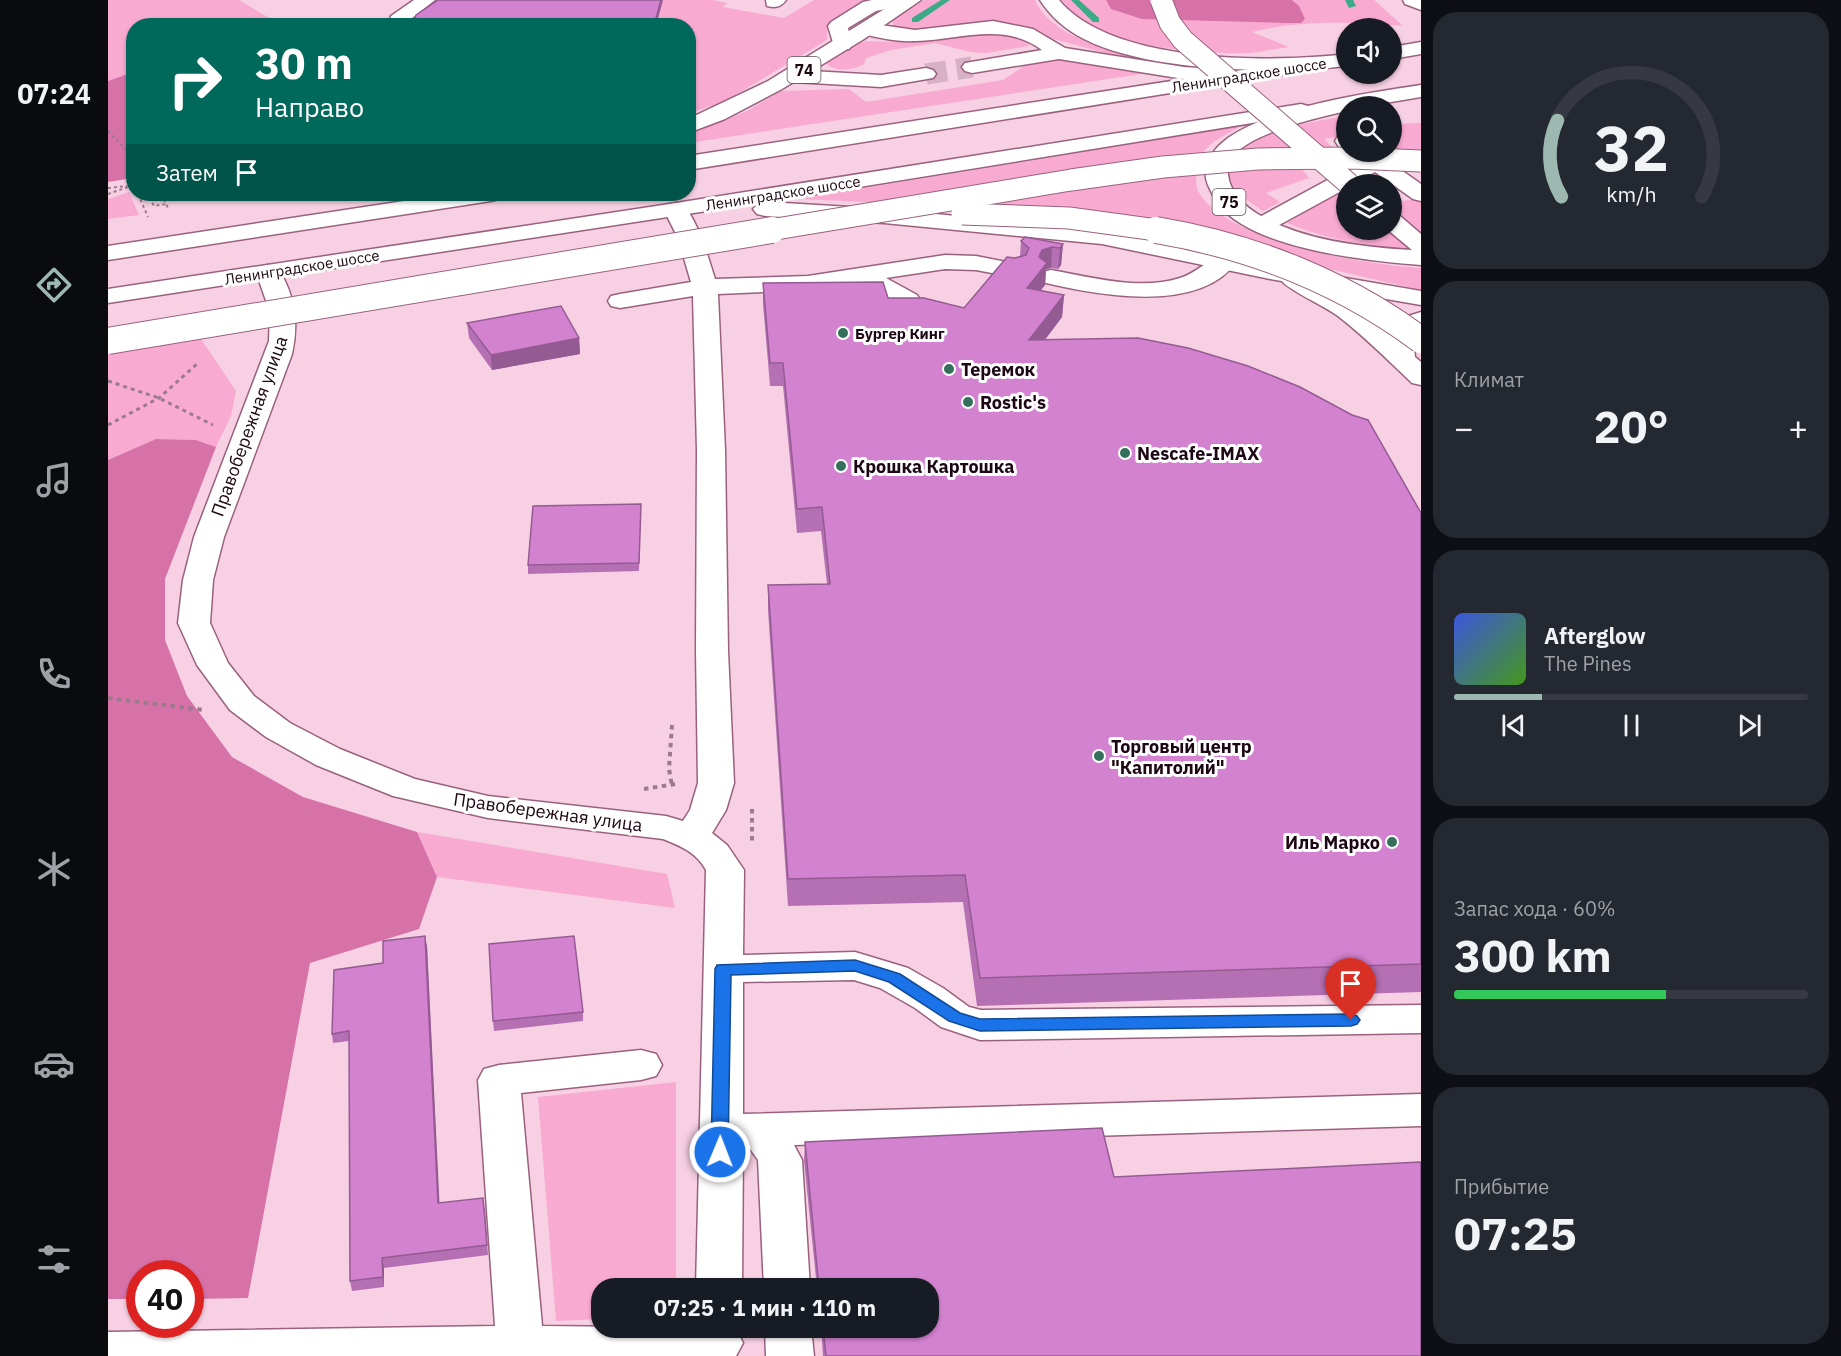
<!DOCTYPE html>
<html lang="ru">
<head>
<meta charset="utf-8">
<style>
  :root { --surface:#171b24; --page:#242831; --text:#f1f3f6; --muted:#9ea1a6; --line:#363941; --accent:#9cb8b0 }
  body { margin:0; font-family:"IBM Plex Sans",sans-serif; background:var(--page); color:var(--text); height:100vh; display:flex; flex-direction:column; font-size:22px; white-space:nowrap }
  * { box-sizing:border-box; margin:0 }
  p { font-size:20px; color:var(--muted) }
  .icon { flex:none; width:33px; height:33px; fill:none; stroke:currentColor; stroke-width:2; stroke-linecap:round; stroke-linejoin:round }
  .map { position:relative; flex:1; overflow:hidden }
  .details { display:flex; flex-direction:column; gap:12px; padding:12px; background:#0d0f14; width:420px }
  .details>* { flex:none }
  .hud { position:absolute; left:18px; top:18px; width:570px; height:183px; border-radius:24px; box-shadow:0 2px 4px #0004; background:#00695c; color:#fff; overflow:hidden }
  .fabs { position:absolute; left:1228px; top:18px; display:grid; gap:12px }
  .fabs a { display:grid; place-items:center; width:66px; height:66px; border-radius:50%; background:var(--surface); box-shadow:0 2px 4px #0004; font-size:30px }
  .speed { position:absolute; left:18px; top:1260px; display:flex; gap:12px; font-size:30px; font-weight:700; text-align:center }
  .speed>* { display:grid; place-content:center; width:78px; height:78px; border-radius:50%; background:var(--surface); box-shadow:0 2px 4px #0004; line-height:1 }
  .speed .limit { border:9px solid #d22; background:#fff; color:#111 }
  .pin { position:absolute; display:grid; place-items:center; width:51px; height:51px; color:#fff; margin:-62px -26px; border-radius:50% 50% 50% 0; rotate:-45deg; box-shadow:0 0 6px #0007 }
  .pin .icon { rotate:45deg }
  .me { position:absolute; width:66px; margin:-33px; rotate:1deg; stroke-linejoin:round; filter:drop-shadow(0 0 4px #0008) }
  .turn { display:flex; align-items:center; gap:21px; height:126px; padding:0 30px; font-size:27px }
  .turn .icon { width:78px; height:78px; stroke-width:2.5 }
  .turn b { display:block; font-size:42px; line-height:51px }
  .then { display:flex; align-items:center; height:57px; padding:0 30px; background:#0003; gap:12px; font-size:22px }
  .big { font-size:45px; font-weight:800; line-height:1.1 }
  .details .card { flex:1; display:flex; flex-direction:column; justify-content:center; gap:9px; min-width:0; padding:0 21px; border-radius:24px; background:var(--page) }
  .details .dial { align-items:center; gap:0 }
  .dial svg { height:156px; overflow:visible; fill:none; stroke:var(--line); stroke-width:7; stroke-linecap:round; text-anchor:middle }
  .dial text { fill:var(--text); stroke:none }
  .song { display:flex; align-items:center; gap:18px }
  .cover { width:72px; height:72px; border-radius:9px; background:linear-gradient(135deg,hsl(230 70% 55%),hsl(100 70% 35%)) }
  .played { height:6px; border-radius:3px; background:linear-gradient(90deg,var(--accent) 25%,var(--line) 25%) }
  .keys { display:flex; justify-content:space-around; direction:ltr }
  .heat { display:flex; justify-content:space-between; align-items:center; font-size:33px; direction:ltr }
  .charge { height:9px; border-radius:4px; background:linear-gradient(90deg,#34c759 60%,var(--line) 0) }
  .trip { position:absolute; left:483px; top:1278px; width:348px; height:60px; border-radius:24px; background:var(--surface); box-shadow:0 2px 4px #0004; font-weight:800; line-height:60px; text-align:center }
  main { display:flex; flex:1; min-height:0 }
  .tab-bar { display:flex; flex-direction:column; width:108px; justify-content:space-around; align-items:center; background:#090b0e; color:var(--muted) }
  .tab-bar .icon { width:42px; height:42px }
  .tab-bar .on { color:var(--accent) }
  .tab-bar b { font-size:27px; color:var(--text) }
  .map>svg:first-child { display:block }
  .green { fill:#f9aad1 }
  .forest { fill:#d772a8 }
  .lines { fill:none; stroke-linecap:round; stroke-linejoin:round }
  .stream { fill:#3daa87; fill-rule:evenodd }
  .minor-tunnel { stroke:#d6b2c4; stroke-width:21; stroke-dasharray:21 10; stroke-linecap:butt }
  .minor-casing { stroke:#9a617e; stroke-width:3 }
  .major-casing { stroke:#9a617e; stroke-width:3 }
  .highway-casing { stroke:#9a617e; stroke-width:3 }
  .path-far2 { stroke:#9a7b8b; stroke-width:2; stroke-dasharray:3 3; stroke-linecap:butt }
  .path-far1 { stroke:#9a7b8b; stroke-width:3; stroke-dasharray:4 4; stroke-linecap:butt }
  .path { stroke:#9a7b8b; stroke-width:4; stroke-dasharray:4.5 4.5; stroke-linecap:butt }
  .minor { fill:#fff; fill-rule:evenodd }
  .major { fill:#fff; fill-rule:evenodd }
  .highway { fill:#fff; fill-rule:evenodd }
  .major-bridge-far1-casing { stroke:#9a617e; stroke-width:23; stroke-linecap:butt }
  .major-bridge-casing { stroke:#9a617e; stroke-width:28; stroke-linecap:butt }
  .highway-bridge-casing { stroke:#9a617e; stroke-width:23; stroke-linecap:butt }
  .major-bridge-far1 { stroke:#fff; stroke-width:21 }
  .major-bridge { stroke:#fff; stroke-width:26 }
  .highway-bridge { stroke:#fff; stroke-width:21 }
  .wall { fill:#b570b3 }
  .shaded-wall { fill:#945b92 }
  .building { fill:#d382d0; stroke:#945b92; stroke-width:1.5 }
  .route { fill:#1a73e8; stroke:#114b97; stroke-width:1.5 }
  .poi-dot { fill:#336f5a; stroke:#fefefe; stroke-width:2 }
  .labels { text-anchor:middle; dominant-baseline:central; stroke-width:6; stroke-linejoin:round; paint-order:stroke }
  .far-street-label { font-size:15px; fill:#1c0712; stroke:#fefefe }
  .far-poi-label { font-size:15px; font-weight:bold; fill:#1c0712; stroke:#fefefe; text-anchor:start }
  .shield { fill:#fefefe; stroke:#605159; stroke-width:1.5 }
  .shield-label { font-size:16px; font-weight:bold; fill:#1c0712 }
  .poi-label { font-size:18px; font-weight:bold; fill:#1c0712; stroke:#fefefe; text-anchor:start }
  .street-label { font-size:18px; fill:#1c0712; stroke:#fefefe }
</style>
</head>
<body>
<main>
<nav class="tab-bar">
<b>07:24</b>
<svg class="icon on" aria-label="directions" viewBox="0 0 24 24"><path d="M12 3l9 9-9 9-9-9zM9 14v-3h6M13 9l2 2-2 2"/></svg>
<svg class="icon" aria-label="music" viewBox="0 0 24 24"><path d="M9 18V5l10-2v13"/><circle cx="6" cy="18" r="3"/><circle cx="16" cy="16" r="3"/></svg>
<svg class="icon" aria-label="phone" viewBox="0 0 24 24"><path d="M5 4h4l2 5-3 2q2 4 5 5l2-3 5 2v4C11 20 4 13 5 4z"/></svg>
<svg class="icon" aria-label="climate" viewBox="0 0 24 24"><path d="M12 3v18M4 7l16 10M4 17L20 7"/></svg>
<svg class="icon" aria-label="car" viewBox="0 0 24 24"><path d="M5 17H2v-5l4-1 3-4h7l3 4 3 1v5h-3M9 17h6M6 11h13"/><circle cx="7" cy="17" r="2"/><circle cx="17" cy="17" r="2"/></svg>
<svg class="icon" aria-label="filters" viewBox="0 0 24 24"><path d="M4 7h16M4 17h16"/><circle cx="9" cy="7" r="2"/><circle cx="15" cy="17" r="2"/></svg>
</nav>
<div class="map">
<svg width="1313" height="1356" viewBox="0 0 1313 1356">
  <rect width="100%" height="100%" fill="#f7d0e3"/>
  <g class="green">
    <path d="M0,0h131l42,25 -147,1 -1,46 -25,9z"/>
    <path d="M521,0h84l14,3 -4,4 61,11 30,-18h58l-8,1 -37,24v15l-105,63 -33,10 -1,-87 -32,-1 1,-3z"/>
    <path d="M817,0h110c23,51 118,57 167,66l-29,2 -34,-6 -89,-24 -34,-12 -25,-4 -78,9 -19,-3 -2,-8z"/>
    <path d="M954,0h312l28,25c-18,1 -34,-1 -52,-2 -32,-1 -68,1 -98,9l37,15c-14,2 -28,5 -42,6 -35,2 -126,-7 -155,-24 -12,-7 -21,-19 -30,-29z"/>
    <path d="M888,30l30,9 3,7 -43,7 -16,-1 -35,-9 -44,7 -25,8 -2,6c-11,6 -29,9 -38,-1l32,-19 8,-3 27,1z"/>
    <path d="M943,60c30,0 61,6 90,14l-452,69v-10l58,-22 34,-20 68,-2 17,13 137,-22 24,-16z"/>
    <path d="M1239,116v19l-23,4 13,13 -36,16 8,10 -43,15 14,9 -17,9c-11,-8 -28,-17 -33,-31 -17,-44 90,-60 117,-64z"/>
    <path d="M1313,123v48l-29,-19v-28z"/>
    <path d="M1133,126c-11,7 -31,15 -38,27 -2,3 -3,9 -4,13 -3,10 -5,21 2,30 37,49 162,68 220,72v22l-109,-25 -355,-59 -158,-7z"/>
    <path d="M1239,186v44h45v-36l11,7 18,-3v53c-47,-4 -90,-10 -134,-28z"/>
    <path d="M21,192l10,23 -31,4v-20z"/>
    <path d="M89,333l39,58 -5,25 -15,31 -20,-7 -40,-1 -48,21v-112z"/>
    <path d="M309,832l250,42 8,34 -238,-31z"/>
    <path d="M568,1082v206h-74l-1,31 -45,2 -18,-224z"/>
  </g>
  <g class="forest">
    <path d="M998,0h186l7,6 6,13 -4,4h-14l-145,-4 -31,-10z"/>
    <path d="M25,72v106l-25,4v-101z"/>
    <path d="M48,439l40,1 20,7 -51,132v61l22,56 45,61 71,40 114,35 20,45 -18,52 -109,34 -62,335 -57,1 -1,-25h-50l-1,25h-31v-839z"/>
  </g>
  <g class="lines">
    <g class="stream">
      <path d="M833,0h9l-32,22h-6v-4z"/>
      <path d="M963,0h8l20,18v4h-6z"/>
      <path d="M1237,0h8l3,6 -7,2z"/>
    </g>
    <path class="minor-tunnel" d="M818,74l46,-7"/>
    <defs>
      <g id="minor">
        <path d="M306,0h21l-28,22v4h-19l3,-10z"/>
        <path d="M658,0h20c-5,7 -10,8 -19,6z"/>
        <path d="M764,0h40l-2,4 -34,7 -28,17 4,17 -3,4h-14l-7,-23 3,-4 32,-20z"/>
        <path d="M885,21l40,8 32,19 119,19 56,4 7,2 3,4 -3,4 -7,2 -56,-4 -125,-20 -87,14 -7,-2 -3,-4 3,-4 77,-13c-38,-29 -83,-10 -126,-9 -19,1 -38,-3 -56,-8l-3,-4 3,-4 7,-2 48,7z"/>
        <path d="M818,68l7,2 3,4 -3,4 -52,9 -87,-5 -7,-2 -3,-4 3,-4 7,-2 87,5z"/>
        <path d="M1238,135h1v13l-8,-1 -4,-6 3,-5z"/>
        <path d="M1268,156l8,2 37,26v17l-8,-2 -38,-27 -22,12h-6v4l-77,42 -8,2 -8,-2 -4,-5 4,-5 114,-62z"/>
        <path d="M568,203l8,2c16,22 23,49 31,74l93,-3 137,-21 31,1 46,9 3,5 -3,5 -9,2 -37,-7 -31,-1 -59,9 31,17 3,5 -3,5 -9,2 -9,-2 -41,-22 -50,7 -90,4 7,156 3,201 6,132 -8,27 -14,23 15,12 17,25 -1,85 112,-3 53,16 35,20 26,19 12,3 440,-5v28l-441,7 -39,-13 -26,-19 -35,-20 -26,-8 -111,2v132l678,-20v32l-627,19 8,15 8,128h-46l-6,-128 -10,-14h-5l-1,142h-46l10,-418c-9,-17 -25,-24 -43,-31l-175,-21 -95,-22 -77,-31 -50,-28 -36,-27 -33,-45 -19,-42 5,-43 11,-43 75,-196 1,-29 -14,-40 3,-5 9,-2 9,2c18,27 22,56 15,87l-68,183 -11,43 -3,43 18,40 26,33 36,27 50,26 75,30 73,17 178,20 17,5 7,-11 8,-27 -2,-132 1,-201 -4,-154 -73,12 -9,-2 -3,-5 3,-5 9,-2 71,-12 -13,-44 -14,-28 4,-5z"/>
        <path d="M1117,254l9,2 3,5c-37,54 -141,34 -195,21l-3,-5 3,-5 9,-2c40,7 89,21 129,8 17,-5 29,-20 45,-24z"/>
        <path d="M1186,274l44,20 51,39 13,-15 19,-6v16l-8,8 2,21 6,5v23l-9,-2c-24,-23 -48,-47 -74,-67 -12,-9 -51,-27 -56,-35l3,-5z"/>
        <path d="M533,1050l15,4 6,11 -6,11 -15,4 -120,13 21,233 189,2 5,1 7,14 -7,13h-628v-24l387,-6 -17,-246 6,-11 15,-4z"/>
        <path d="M657,1328h46l3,28h-48z"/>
      </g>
      <g id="major">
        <path d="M791,0h22l-57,39 -82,50 -57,30 -37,14v-14l80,-38z"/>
        <path d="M1218,57l7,2 3,4 -3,4 -645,103v-14z"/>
        <path d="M1193,104l7,2 3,4 -3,4 -541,88 117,7 218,21 168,35 151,26v14l-151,-26 -168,-35 -218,-21 -119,-7 -8,-2 -4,-5 6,-6 -651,100v-14l568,-86z"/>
        <path d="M342,194h52l-3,5 -8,2 -383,59v-14z"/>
      </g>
      <g id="highway">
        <path d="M932,0h19c53,64 211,63 288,54v12c-72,8 -198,6 -263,-27 -18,-9 -33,-22 -44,-39z"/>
        <path d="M1295,0h18v10l-16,-6z"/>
        <path d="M1313,42v12l-29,5v-12z"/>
        <path d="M1313,85v12l-54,9h-20v5c-28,6 -102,23 -117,49 -4,7 -2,19 1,26 6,12 14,20 25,27 44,27 105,34 156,37l-24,-20h4v-16l8,2 21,18v31c-54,-4 -167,-16 -202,-60 -5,-6 -8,-14 -11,-20 -8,-19 5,-36 20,-47 44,-31 139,-45 193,-53z"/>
      </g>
    </defs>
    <use href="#minor" class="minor-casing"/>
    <use href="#major" class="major-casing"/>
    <use href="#highway" class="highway-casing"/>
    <g class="path-far2">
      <path d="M0,131l26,27"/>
      <path d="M0,188l19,-2"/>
      <path d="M0,194l26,-9"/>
      <path d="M30,194l10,23"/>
      <path d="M53,194l8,16"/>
      <path d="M31,196l9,-1 6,11 12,-2"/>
    </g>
    <g class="path-far1">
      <path d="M0,381l51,17 54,27"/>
      <path d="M0,425l51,-27 39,-35"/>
    </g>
    <g class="path">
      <path d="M0,698l95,12"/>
      <path d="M564,725l-3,44 3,17"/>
      <path d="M536,789l31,-5"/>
      <path d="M644,809v32"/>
    </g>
    <use href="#minor" class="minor"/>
    <use href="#major" class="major"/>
    <use href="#highway" class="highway"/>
    <defs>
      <g id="major-bridge-far1">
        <path d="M854,214l107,4 95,13"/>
        <path d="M656,231l307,-51 92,-13 95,-8 94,-1 69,3"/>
      </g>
      <g id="major-bridge">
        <path d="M1048,230c95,16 187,52 265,110"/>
        <path d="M0,341l664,-111"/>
      </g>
      <path id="highway-bridge" d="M1053,0l9,23 13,17 166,144"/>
    </defs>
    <use href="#major-bridge-far1" class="major-bridge-far1-casing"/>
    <use href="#major-bridge" class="major-bridge-casing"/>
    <use href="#highway-bridge" class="highway-bridge-casing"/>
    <use href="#major-bridge-far1" class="major-bridge-far1"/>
    <use href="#major-bridge" class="major-bridge"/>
    <use href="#highway-bridge" class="highway-bridge"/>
  </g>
  <g class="wall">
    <path d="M913,241l42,3 -2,21 -3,4 -7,-1 -5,1 -1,16 -5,6 24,4 -2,22 -17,23 376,173v479l-444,14 -14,-104 -175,4 -20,-296v-25l59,-1 -6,-53 -24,2 -14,-147h-13l-7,-82v-21l201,25 51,-50 5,-2z"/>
    <path d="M359,323l112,15 1,16 -88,16 -23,-32z"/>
    <path d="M533,504l-2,67 -111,3v-9z"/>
    <path d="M319,946l12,257 46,5 3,47 -104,13v19l-32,4 -2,-10 -1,-240 -16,2 -1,-9 51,-71z"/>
    <path d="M475,1012v9l-89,10 -1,-10z"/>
    <path d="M697,1142l309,35 307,179h-598l-2,-28h107v-40h-111l-13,-127z"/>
  </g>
  <g class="shaded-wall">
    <path d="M553,0h2l-7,26h-2z"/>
    <path d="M955,244l-2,21 -3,4 2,-21z"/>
    <path d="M944,247l-1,21 -5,1 -1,16 -20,25 2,-22 15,-38z"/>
    <path d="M956,295l-2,22 -35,46 2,-23z"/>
    <path d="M471,338l1,16 -88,16 -1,-15z"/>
    <path d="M317,936l2,10 13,267 -2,-10z"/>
    <path d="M274,1258l2,10v19l-1,-10z"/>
  </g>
  <g class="building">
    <path d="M330,0h223l-7,26h-241l3,-11z"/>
    <path d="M917,237l38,7 -3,4 -8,-1 -10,3 -3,7 8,6 -20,25 37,7 -35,45 109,-2 50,10 60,18 52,21 52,28 16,5 53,93v451l-441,14 -15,-103 -177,4 -20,-294 62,-1 -8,-77 -25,2 -14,-146h-13l-7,-80 120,-1 5,16h36l40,10 43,-51 8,1 11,-3 3,-7 -8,-7z"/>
    <path d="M453,306l18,32 -88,17 -24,-32z"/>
    <path d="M533,504l-2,59 -111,2 5,-59z"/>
    <path d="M317,936l13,267 45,-5 4,47 -105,13 1,19 -33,4 -1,-250 -17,3 2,-64 49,-7v-22z"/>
    <path d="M466,936l9,76 -90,9 -4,-77z"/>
    <path d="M994,1128l12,49 307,-15v194h-595l-3,-28h105v-40h-109l-14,-146z"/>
  </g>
  <path class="route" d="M747,960l45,14 60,39 20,6 371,-5 6,2 3,4 -3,4 -6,2 -371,5 -31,-10 -60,-39 -34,-11 -124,4 -3,177 -2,4 -6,2 -7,-2 -2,-4 4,-183 2,-4z"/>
  <g class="poi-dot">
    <circle cx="735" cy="333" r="6"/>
    <circle cx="841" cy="369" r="6"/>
    <circle cx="860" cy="402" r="6"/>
    <circle cx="1017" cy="453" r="6"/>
    <circle cx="733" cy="466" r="6"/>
    <circle cx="991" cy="756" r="6"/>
    <circle cx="1284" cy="842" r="6"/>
  </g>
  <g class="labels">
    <g class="far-street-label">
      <text transform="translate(1141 75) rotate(-9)">Ленинградское шоссе</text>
      <text transform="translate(675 193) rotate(-9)">Ленинградское шоссе</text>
      <text transform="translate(194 267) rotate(-9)">Ленинградское шоссе</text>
    </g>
    <g class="far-poi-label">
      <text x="747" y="333">Бургер Кинг</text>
    </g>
    <g class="shield">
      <rect x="679.5" y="57" width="33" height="26" rx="4.5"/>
      <rect x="1104.5" y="189" width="33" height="26" rx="4.5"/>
    </g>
    <g class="shield-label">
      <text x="696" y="70">74</text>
      <text x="1121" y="202">75</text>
    </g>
    <g class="poi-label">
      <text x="853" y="369">Теремок</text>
      <text x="872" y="402">Rostic's</text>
      <text x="1029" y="453">Nescafe-IMAX</text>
      <text x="745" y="466">Крошка Картошка</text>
      <text x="1003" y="746">Торговый центр<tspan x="1003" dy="21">"Капитолий"</tspan></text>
      <text x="1272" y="842" text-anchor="end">Иль Марко</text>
    </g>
    <g class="street-label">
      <text transform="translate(141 426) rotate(-70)">Правобережная улица</text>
      <text transform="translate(440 812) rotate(8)">Правобережная улица</text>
    </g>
  </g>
</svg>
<div class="fabs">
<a><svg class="icon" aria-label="sound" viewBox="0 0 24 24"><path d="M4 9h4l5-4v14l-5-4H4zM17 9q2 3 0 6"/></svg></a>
<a><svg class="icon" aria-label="search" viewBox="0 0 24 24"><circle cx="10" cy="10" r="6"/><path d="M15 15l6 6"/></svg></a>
<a><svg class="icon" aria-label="layers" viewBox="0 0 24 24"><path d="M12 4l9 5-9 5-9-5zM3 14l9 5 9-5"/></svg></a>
</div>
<div class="speed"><div class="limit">40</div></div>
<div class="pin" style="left:1243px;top:1020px;background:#d93025"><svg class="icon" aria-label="arrive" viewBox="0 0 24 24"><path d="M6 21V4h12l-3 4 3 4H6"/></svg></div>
<svg class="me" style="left:612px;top:1152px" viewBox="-20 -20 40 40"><circle r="17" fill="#1a73e8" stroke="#fff" stroke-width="3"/><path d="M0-11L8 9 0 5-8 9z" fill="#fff"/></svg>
<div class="trip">07:25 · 1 мин · 110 m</div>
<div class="hud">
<div class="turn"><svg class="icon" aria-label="right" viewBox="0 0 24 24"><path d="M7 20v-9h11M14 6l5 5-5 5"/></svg><div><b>30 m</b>Направо</div></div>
<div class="then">Затем<svg class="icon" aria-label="arrive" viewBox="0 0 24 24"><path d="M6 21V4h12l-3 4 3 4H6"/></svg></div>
</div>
</div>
<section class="details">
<div class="card dial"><svg viewBox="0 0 100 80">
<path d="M14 69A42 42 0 1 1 86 69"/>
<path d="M14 69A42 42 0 0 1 12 30" stroke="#9cb8b0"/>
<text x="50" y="56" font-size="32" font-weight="700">32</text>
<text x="50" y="72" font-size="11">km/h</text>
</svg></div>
<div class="card"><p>Климат</p>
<div class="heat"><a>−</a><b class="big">20°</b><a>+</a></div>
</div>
<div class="card">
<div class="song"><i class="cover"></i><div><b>Afterglow</b><p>The Pines</p></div></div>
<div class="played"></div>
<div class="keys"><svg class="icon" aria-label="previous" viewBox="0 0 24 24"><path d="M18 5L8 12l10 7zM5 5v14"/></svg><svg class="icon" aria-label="pause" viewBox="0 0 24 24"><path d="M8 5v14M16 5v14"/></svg><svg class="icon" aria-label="next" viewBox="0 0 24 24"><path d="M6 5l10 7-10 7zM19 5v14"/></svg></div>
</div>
<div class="card"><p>Запас хода · 60%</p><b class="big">300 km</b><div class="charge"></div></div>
<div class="card"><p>Прибытие</p><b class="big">07:25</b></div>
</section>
</main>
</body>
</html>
